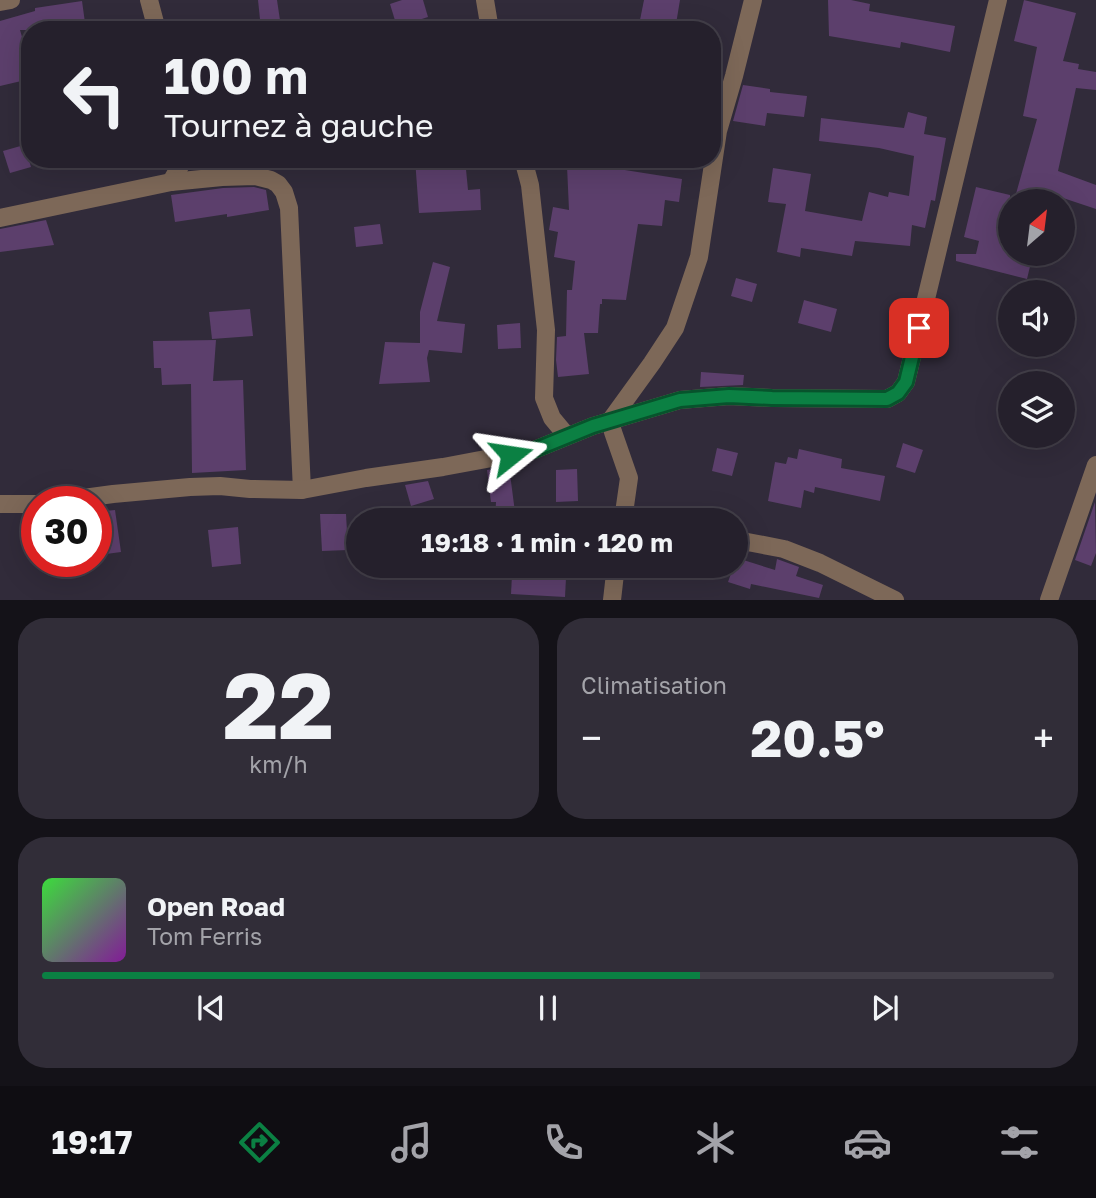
<!DOCTYPE html>
<html lang="fr">
<head>
<meta charset="utf-8">
<style>
  :root { --surface:#25202c; --page:#312d38; --text:#f1f3f6; --muted:#a3a3a9; --line:#423e48; --accent:#0b8043 }
  body { margin:0; font-family:"Golos Text",sans-serif; background:var(--page); color:var(--text); height:100vh; display:flex; flex-direction:column; font-size:26px; white-space:nowrap }
  * { box-sizing:border-box; margin:0 }
  p { font-size:23px; color:var(--muted) }
  .icon { flex:none; width:38px; height:38px; fill:none; stroke:currentColor; stroke-width:2; stroke-linecap:round; stroke-linejoin:round }
  .map { position:relative; height:600px; overflow:hidden }
  .side { display:flex; flex-direction:column; gap:18px; padding:18px; background:#141218; flex:1 }
  .side>* { flex:none }
  .top-card { position:absolute; left:21px; top:21px; width:700px; height:147px; border-radius:28px; box-shadow:0 7px 28px #0002,0 0 0 2px var(--line); background:#25202c; color:var(--text); overflow:hidden }
  .needle { width:46px; rotate:28deg }
  .fabs { position:absolute; left:998px; top:189px; display:grid; gap:14px }
  .fabs a { display:grid; place-items:center; width:77px; height:77px; border-radius:50%; background:var(--surface); box-shadow:0 7px 28px #0002,0 0 0 2px var(--line); font-size:35px }
  .speed { position:absolute; left:21px; top:486px; display:flex; gap:14px; font-size:35px; font-weight:700; text-align:center }
  .speed>* { display:grid; place-content:center; width:91px; height:91px; border-radius:50%; background:var(--surface); box-shadow:0 7px 28px #0002,0 0 0 2px var(--line); line-height:1 }
  .speed .limit { border:10px solid #d22; background:#fff; color:#111 }
  .pin { position:absolute; display:grid; place-items:center; width:60px; height:60px; color:#fff; margin:-30px; border-radius:14px; box-shadow:0 4px 10px #0006 }
  .me { position:absolute; width:77px; margin:-38px; rotate:75deg; stroke-linejoin:round; filter:drop-shadow(0 0 5px #0008) }
  .turn { display:flex; align-items:center; gap:24px; height:147px; padding:0 28px; font-size:32px }
  .turn .icon { width:91px; height:91px; stroke-width:2.5 }
  .turn b { display:block; font-size:49px; line-height:60px }
  .big { font-size:52px; font-weight:700; line-height:1.1 }
  .side .card { flex:1; display:flex; flex-direction:column; justify-content:center; gap:10px; min-width:0; padding:0 24px; border-radius:28px; background:var(--page) }
  .side .dial { align-items:center; gap:0 }
  .dial b { font-size:91px; line-height:1 }
  .song { display:flex; align-items:center; gap:21px }
  .cover { width:84px; height:84px; border-radius:10px; background:linear-gradient(135deg,hsl(120 70% 55%),hsl(290 70% 35%)) }
  .played { height:7px; border-radius:4px; background:linear-gradient(90deg,var(--accent) 65%,var(--line) 65%) }
  .keys { display:flex; justify-content:space-around; direction:ltr }
  .heat { display:flex; justify-content:space-between; align-items:center; font-size:38px; direction:ltr }
  .side .tiles { flex:1; display:grid; gap:18px; grid-template-columns:1fr 1fr }
  .card:last-child { grid-column:span 2 }
  .trip { position:absolute; left:346px; top:508px; width:402px; height:70px; border-radius:35px; background:var(--surface); box-shadow:0 7px 28px #0002,0 0 0 2px var(--line); font-weight:700; line-height:70px; text-align:center }
  .tab-bar { display:flex; height:112px; justify-content:space-around; align-items:center; background:#0f0d12; color:var(--muted) }
  .tab-bar .icon { width:49px; height:49px }
  .tab-bar .on { color:var(--accent) }
  .tab-bar b { font-size:32px; color:var(--text) }
  .map>svg:first-child { display:block }
  .building { fill:#5c3f6c }
  .lines { fill:none; stroke-linecap:round; stroke-linejoin:round }
  .minor { stroke:#7d6858; stroke-width:18 }
  .route-casing { stroke:#07532c; stroke-width:18 }
  .route { stroke:#0b8043; stroke-width:12 }
</style>
</head>
<body>
<div class="map">
<svg width="1096" height="600" viewBox="0 0 1096 600">
  <rect width="100%" height="100%" fill="#312b3a"/>
  <g class="building">
    <path d="M258,0h19l4,27 -20,2z"/>
    <path d="M402,0h21l5,17 -31,10 -7,-23z"/>
    <path d="M644,0h36l-5,30h-37z"/>
    <path d="M828,0h23l19,4 -1,7 86,15 -5,26 -49,-10 -1,6 -71,-12z"/>
    <path d="M1024,0l52,13 -13,48 16,3 -1,5 18,3v18l-20,-2 -18,83 38,14v24l-48,-16 -2,8h-32l23,-82 -14,-3 14,-69 -23,-6z"/>
    <path d="M82,1l4,29h-66l10,35v14l-30,7v-65l35,-10v-3z"/>
    <path d="M743,85l27,4v3l37,4 -3,21 -37,-4 -2,13 -32,-5z"/>
    <path d="M908,112l19,5 -3,17 22,4 -11,63 -4,-1 -6,28 -13,-3 -2,21 -55,-5 -3,15 -51,-8 -1,9 -23,-5 9,-48 -18,-2 5,-34 38,6 -6,37 57,10 7,-29 19,5 1,-5 20,4 5,-40 -35,-8 -60,-7 2,-23 83,10z"/>
    <path d="M24,145l7,22 -21,6 -7,-22z"/>
    <path d="M197,159h64l1,7 -7,-1 -57,3z"/>
    <path d="M415,159h50l3,31 12,-1 1,21 -62,3z"/>
    <path d="M593,165l89,14 -3,23 -14,-2 -3,26 -24,-2 -12,76 -24,-1v5h-2l-2,29h-14l5,41 -31,3 -2,-17 1,-23 9,-1 1,-46h5l3,-29 -21,-4 4,-25 -9,-2 4,-23 16,3 -2,-44z"/>
    <path d="M254,187l12,3 3,20 -42,7v-3l-52,8 -4,-27 52,-7z"/>
    <path d="M976,187l34,8v59h23l-6,25 -71,-18v-7h20l3,-13 -15,-4z"/>
    <path d="M46,220l8,25 -54,7v-23z"/>
    <path d="M380,224l3,20 -27,3 -2,-20z"/>
    <path d="M433,262l17,5 -13,54 28,3 -3,29 -33,-3 -2,8 3,24 -51,2 6,-42 35,1v-31z"/>
    <path d="M736,278l21,6 -5,18 -21,-6z"/>
    <path d="M804,300l33,9 -6,23 -33,-9z"/>
    <path d="M250,309l3,27 -41,3 -3,-27z"/>
    <path d="M520,323l1,25 -23,1 -1,-24z"/>
    <path d="M216,340l-3,41 30,-1 3,90 -54,3 -1,-89 -29,1 -1,-17h-7l-1,-27z"/>
    <path d="M701,372l43,3 -1,10 -43,2z"/>
    <path d="M903,443l20,7 -8,23 -19,-6z"/>
    <path d="M717,448l21,5 -6,23 -20,-5z"/>
    <path d="M799,449l43,10 -1,9 44,8 -5,25 -65,-14 -1,6 -10,-3 -3,18 -33,-7 7,-39 11,2 2,-7 9,2z"/>
    <path d="M509,466l7,54h-21l1,-18h-5l-4,-32z"/>
    <path d="M577,469l1,32 -22,1v-32z"/>
    <path d="M428,481l6,18 -23,7 -6,-21z"/>
    <path d="M1095,502l1,51 -5,13 -16,-6z"/>
    <path d="M115,510l6,42 -22,3 -3,-16v-27z"/>
    <path d="M320,514h26l2,36 -26,1z"/>
    <path d="M238,527l3,37 -29,3 -4,-37z"/>
    <path d="M737,558l38,12 2,-11 22,8 -3,9 27,9 -4,13 -68,-14 -1,5 -22,-7 6,-17h3z"/>
    <path d="M512,575l54,3 -1,19 -54,-3z"/>
  </g>
  <g class="lines">
    <g class="minor">
      <path d="M149,0l8,30"/>
      <path d="M485,0l5,30"/>
      <path d="M0,2l11,-2"/>
      <path d="M523,159l7,26 16,145 -2,68 8,20 15,18"/>
      <path d="M171,182l9,-16 1,-7"/>
      <path d="M0,218l171,-36 51,-5 33,-1 16,4 7,4 6,8 5,16 13,282"/>
      <path d="M54,502l59,-8 77,-7 30,-1 30,3 52,1 64,-12 77,-11 91,-17 59,-24 87,-26 49,-4 43,2 115,1 11,-6 8,-11 92,-382"/>
      <path d="M0,504h37"/>
      <path d="M623,520l6,-42 -16,-46 -3,-11 42,-58 23,-35 24,-71 19,-126 16,-55 19,-76"/>
      <path d="M737,540l47,9 36,14 75,37"/>
      <path d="M612,600l4,-35"/>
      <path d="M1049,600l47,-135"/>
    </g>
  </g>
  <g class="lines">
    <defs>
      <path id="route" d="M511,455l23,-5 59,-24 87,-26 49,-4 43,2 115,1 11,-6 8,-11 13,-54"/>
    </defs>
    <use href="#route" class="route-casing"/>
    <use href="#route" class="route"/>
  </g>
</svg>
<div class="fabs">
<a><svg class="needle" viewBox="-14 -14 28 28"><path d="M0-13l5 13h-10z" fill="#e53935"/><path d="M0 13l5-13h-10z" fill="#a3a3a9"/></svg></a>
<a><svg class="icon" aria-label="sound" viewBox="0 0 24 24"><path d="M4 9h4l5-4v14l-5-4H4zM17 9q2 3 0 6"/></svg></a>
<a><svg class="icon" aria-label="layers" viewBox="0 0 24 24"><path d="M12 4l9 5-9 5-9-5zM3 14l9 5 9-5"/></svg></a>
</div>
<div class="speed"><div class="limit">30</div></div>
<div class="pin" style="left:919px;top:328px;background:#d93025"><svg class="icon" aria-label="arrive" viewBox="0 0 24 24"><path d="M6 21V4h12l-3 4 3 4H6"/></svg></div>
<svg class="me" style="left:511px;top:455px" viewBox="-20 -20 40 40"><path d="M0-17L14 15 0 8-14 15z" fill="#0b8043" stroke="#fff" stroke-width="4"/></svg>
<div class="trip">19:18 · 1 min · 120 m</div>
<div class="top-card">
<div class="turn"><svg class="icon" aria-label="left" viewBox="0 0 24 24"><path d="M17 20v-9H6M10 6l-5 5 5 5"/></svg><div><b>100 m</b>Tournez à gauche</div></div>
</div>
</div>
<section class="side">
<div class="tiles">
<div class="card dial"><b>22</b><p>km/h</p></div>
<div class="card"><p>Climatisation</p>
<div class="heat"><a>−</a><b class="big">20.5°</b><a>+</a></div>
</div>
<div class="card">
<div class="song"><i class="cover"></i><div><b>Open Road</b><p>Tom Ferris</p></div></div>
<div class="played"></div>
<div class="keys"><svg class="icon" aria-label="previous" viewBox="0 0 24 24"><path d="M18 5L8 12l10 7zM5 5v14"/></svg><svg class="icon" aria-label="pause" viewBox="0 0 24 24"><path d="M8 5v14M16 5v14"/></svg><svg class="icon" aria-label="next" viewBox="0 0 24 24"><path d="M6 5l10 7-10 7zM19 5v14"/></svg></div>
</div>
</div>
</section>
<nav class="tab-bar">
<b>19:17</b>
<svg class="icon on" aria-label="directions" viewBox="0 0 24 24"><path d="M12 3l9 9-9 9-9-9zM9 14v-3h6M13 9l2 2-2 2"/></svg>
<svg class="icon" aria-label="music" viewBox="0 0 24 24"><path d="M9 18V5l10-2v13"/><circle cx="6" cy="18" r="3"/><circle cx="16" cy="16" r="3"/></svg>
<svg class="icon" aria-label="phone" viewBox="0 0 24 24"><path d="M5 4h4l2 5-3 2q2 4 5 5l2-3 5 2v4C11 20 4 13 5 4z"/></svg>
<svg class="icon" aria-label="climate" viewBox="0 0 24 24"><path d="M12 3v18M4 7l16 10M4 17L20 7"/></svg>
<svg class="icon" aria-label="car" viewBox="0 0 24 24"><path d="M5 17H2v-5l4-1 3-4h7l3 4 3 1v5h-3M9 17h6M6 11h13"/><circle cx="7" cy="17" r="2"/><circle cx="17" cy="17" r="2"/></svg>
<svg class="icon" aria-label="filters" viewBox="0 0 24 24"><path d="M4 7h16M4 17h16"/><circle cx="9" cy="7" r="2"/><circle cx="15" cy="17" r="2"/></svg>
</nav>
</body>
</html>
